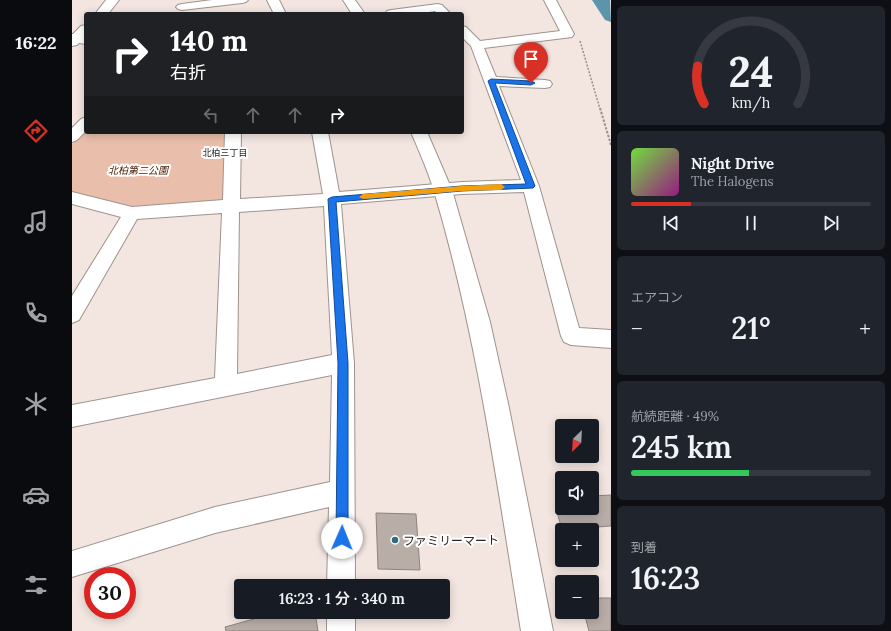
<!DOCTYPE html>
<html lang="ja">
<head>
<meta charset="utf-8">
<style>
  :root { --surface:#171b24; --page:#20242c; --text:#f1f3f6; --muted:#9ea1a6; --line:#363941; --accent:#d93025 }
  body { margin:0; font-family:Lora,"Noto Sans JP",serif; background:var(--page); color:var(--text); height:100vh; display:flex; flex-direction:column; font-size:15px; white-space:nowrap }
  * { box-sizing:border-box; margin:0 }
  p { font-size:13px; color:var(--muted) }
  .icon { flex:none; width:22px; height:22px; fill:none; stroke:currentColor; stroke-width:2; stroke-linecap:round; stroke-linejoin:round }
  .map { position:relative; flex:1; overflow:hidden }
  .sheet { display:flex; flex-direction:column; gap:6px; padding:6px; background:#0d0f14; width:280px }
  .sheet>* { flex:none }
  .hud { position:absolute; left:12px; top:12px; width:380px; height:122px; border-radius:4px; box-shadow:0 2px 10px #0003; background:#202124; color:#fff; overflow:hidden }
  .needle { width:26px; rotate:204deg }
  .buttons { position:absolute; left:483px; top:419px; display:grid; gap:8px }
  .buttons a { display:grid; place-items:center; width:44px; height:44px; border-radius:4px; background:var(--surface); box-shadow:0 2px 10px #0003; font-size:20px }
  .speed { position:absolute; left:12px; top:567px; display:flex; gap:8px; font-size:20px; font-weight:700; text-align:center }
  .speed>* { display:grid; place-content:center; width:52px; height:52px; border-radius:50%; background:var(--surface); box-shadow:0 2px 10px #0003; line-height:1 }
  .speed .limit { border:6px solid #d22; background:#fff; color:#111 }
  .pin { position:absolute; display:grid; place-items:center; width:34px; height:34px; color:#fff; margin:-41px -17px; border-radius:50% 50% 50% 0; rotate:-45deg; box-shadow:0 0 4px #0007 }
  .pin .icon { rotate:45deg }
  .me { position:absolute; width:44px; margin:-22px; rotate:1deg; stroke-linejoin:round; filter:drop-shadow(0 0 3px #0008) }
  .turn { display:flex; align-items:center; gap:14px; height:84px; padding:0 20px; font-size:18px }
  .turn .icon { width:52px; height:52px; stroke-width:2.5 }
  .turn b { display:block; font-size:28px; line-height:34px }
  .lanes { display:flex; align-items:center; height:38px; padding:0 20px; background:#0003; justify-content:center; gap:20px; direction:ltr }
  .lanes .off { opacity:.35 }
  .big { font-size:30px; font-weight:600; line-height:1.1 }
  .sheet .widget { flex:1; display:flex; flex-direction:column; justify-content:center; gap:6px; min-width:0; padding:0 14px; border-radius:6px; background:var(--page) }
  .sheet .dial { align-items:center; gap:0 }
  .dial svg { height:104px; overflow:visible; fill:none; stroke:var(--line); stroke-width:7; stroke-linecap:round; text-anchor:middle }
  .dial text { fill:var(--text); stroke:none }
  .song { display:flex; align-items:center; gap:12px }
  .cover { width:48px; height:48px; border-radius:6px; background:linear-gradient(135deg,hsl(100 70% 55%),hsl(310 70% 35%)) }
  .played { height:4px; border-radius:2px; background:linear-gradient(90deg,var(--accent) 25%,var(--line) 25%) }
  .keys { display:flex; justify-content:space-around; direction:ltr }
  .heat { display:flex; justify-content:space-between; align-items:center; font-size:22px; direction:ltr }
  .charge { height:6px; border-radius:3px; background:linear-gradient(90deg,#34c759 49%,var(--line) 0) }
  .trip { position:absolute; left:162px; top:579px; width:216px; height:40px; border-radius:4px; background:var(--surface); box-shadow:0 2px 10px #0003; font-weight:600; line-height:40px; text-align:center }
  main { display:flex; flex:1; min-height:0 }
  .tabs { display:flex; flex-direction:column; width:72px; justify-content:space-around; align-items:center; background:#090b0e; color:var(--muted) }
  .tabs .icon { width:28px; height:28px }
  .tabs .selected { color:var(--accent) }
  .tabs b { font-size:18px; color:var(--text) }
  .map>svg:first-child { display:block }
  .green { fill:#e9bfab }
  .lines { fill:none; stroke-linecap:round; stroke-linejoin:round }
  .river { fill:#5c94aa; fill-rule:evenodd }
  .building { fill:#b9ada8; stroke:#8d827d }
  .minor-casing { stroke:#9e938d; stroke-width:2 }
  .tertiary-casing { stroke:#9e938d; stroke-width:2 }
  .path-far1 { stroke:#9a908c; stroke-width:1.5; stroke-dasharray:2 1.5; stroke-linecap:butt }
  .path { stroke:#9a908c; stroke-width:2; stroke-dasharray:2.5 1.5; stroke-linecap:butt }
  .minor { fill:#fff; fill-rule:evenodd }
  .tertiary { fill:#fff; fill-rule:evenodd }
  .route { fill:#1a73e8; stroke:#114b97 }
  .slow { fill:#f59e0b }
  .poi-dot { fill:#2f6c83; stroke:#fff; stroke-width:1.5 }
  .labels { text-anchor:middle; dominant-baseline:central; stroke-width:4; stroke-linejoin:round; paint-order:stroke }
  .far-neighbourhood-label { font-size:9px; fill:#2b2624; stroke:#fff }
  .park-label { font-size:10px; font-style:italic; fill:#4f2106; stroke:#fff }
  .near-poi-label { font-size:12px; fill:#2b2624; stroke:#fff; text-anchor:start }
</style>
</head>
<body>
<main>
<nav class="tabs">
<b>16:22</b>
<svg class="icon selected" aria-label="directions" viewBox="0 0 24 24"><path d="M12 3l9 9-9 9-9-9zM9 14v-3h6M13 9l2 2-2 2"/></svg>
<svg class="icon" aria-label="music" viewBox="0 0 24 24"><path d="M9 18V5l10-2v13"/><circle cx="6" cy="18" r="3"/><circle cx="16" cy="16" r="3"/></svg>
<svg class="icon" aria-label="phone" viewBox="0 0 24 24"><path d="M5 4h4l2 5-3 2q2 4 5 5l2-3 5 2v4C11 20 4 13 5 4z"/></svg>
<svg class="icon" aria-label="climate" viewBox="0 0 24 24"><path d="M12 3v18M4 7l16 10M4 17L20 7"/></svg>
<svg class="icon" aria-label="car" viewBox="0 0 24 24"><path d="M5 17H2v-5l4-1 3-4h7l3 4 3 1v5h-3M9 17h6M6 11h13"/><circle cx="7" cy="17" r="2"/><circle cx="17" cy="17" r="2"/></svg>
<svg class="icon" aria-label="filters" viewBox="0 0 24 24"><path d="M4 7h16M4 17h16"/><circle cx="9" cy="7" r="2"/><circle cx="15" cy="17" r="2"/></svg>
</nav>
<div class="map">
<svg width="539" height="631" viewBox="0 0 539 631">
  <rect width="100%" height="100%" fill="#f3e6e1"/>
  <path class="green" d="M14,128v4h141l-2,67 -6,4 -85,5 -62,-15v-49z"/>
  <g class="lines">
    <path class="river" d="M520,0h18l1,22 -6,-2z"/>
  </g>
  <g class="building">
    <path d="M539,495v31l-27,2 1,2h-23l-6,-22h36v-12z"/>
    <path d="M304,513l40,1 4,56 -42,-1z"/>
    <path d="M520,598h19v33h-22l-5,-19h8z"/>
    <path d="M207,612h36l3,19h-92l-1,-4z"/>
  </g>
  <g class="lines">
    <defs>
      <g id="minor">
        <path d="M140,0h36l-2,2 -4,1 -60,7 -4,-1 -2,-2 2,-2 4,-1z"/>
        <path d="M195,0h12l7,14h-12z"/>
        <path d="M472,0h12l18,34 -2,3 -88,11 12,29 49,3 5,1 2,3 -2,3 -5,1 -46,-2 40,100 40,142 32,2v18l-40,-3 -7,-3 -3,-6 -37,-144 -62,2 -121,10 13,159 1,223h-28l2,-79 -114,26 -143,44v-26l143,-44 115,-25 2,-107 -260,52v-22l143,-27 7,-165 -85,6 -58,101 -7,3v-27l49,-79 -49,-13v-12l60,15 91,-7 2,-68h16l-1,67 83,-5 -11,-62h16l11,60 123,-10 59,-2 -50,-134 -9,-9v-11l4,1 14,14 80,-10zM252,206l8,149 -95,19 2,-162z"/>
        <path d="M366,4l4,1 9,9h-13l-3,-3 -20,3h-30l2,-3 4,-1z"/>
        <path d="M0,34l14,2v8l-14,-2z"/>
        <path d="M14,117v14l-9,9 -5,2v-14l9,-9z"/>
        <rect x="255" y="612" width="28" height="19"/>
      </g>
      <g id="tertiary">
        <path d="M34,0h13l-11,14h-13z"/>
        <path d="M271,0h12l10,14h-13z"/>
        <path d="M14,25v11l-9,9 -5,1v-11l9,-9z"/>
        <path d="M339,132h16l25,58 38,132 19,86 44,223h-32c-24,-147 -44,-296 -87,-440 -6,-20 -15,-40 -23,-59z"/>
      </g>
    </defs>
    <use href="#minor" class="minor-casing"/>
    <use href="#tertiary" class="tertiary-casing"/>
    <path class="path-far1" d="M508,41l20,68"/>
    <path class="path" d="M528,108l11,37"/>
    <use href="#minor" class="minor"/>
    <use href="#tertiary" class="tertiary"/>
  </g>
  <path class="route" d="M419,79l40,2 4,2 -4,2 -36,-2 40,103 -2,2 -71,3 -126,11 12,161v175l-2,5 -4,1 -4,-1 -2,-5 2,-175 -10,-164 4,-2 130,-11 64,-2 -38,-103z"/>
  <path class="slow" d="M429,184l4,3 -4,3 -39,1 -99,8 -4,-2 4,-3 99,-8z"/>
  <circle class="poi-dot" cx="323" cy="540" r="4"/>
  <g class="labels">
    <g class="far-neighbourhood-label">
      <text x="153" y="152">北柏三丁目</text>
    </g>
    <g class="park-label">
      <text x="66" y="170">北柏第二公園</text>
    </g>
    <g class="near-poi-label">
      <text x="331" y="540">ファミリーマート</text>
    </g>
  </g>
</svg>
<div class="buttons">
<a><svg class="needle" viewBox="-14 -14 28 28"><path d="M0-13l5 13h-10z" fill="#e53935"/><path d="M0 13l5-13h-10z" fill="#9ea1a6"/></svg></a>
<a><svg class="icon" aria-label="sound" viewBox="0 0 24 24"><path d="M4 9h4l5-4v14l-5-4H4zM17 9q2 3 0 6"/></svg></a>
<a>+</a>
<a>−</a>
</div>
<div class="speed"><div class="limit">30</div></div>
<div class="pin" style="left:459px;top:83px;background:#d93025"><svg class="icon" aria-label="arrive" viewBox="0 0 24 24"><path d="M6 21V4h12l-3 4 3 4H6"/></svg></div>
<svg class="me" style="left:270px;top:538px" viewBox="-20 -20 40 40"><circle r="19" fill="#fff"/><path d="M0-13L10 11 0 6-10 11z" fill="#1a73e8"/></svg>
<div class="trip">16:23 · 1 分 · 340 m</div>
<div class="hud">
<div class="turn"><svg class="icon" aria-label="right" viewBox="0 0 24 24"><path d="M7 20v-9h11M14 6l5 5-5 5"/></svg><div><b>140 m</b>右折</div></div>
<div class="lanes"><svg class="icon off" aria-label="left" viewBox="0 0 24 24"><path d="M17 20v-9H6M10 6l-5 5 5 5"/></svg><svg class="icon off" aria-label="ahead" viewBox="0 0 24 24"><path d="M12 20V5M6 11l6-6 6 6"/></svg><svg class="icon off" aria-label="ahead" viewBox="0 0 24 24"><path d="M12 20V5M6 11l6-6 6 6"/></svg><svg class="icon" aria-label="right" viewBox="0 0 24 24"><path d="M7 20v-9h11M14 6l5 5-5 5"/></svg></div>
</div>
</div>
<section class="sheet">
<div class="widget dial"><svg viewBox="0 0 100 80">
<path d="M14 69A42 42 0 1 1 86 69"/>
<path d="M14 69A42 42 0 0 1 9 40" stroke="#d93025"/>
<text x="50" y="56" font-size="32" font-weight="700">24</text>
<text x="50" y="72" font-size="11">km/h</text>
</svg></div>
<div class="widget">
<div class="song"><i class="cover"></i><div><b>Night Drive</b><p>The Halogens</p></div></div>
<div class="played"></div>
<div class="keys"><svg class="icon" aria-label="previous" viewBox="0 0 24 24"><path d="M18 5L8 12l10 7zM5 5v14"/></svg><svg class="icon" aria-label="pause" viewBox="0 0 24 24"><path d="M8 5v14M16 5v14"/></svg><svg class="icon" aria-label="next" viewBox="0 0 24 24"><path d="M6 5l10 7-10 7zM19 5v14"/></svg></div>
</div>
<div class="widget"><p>エアコン</p>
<div class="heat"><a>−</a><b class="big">21°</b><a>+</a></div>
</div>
<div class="widget"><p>航続距離 · 49%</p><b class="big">245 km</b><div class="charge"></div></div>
<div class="widget"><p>到着</p><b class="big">16:23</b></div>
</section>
</main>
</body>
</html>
